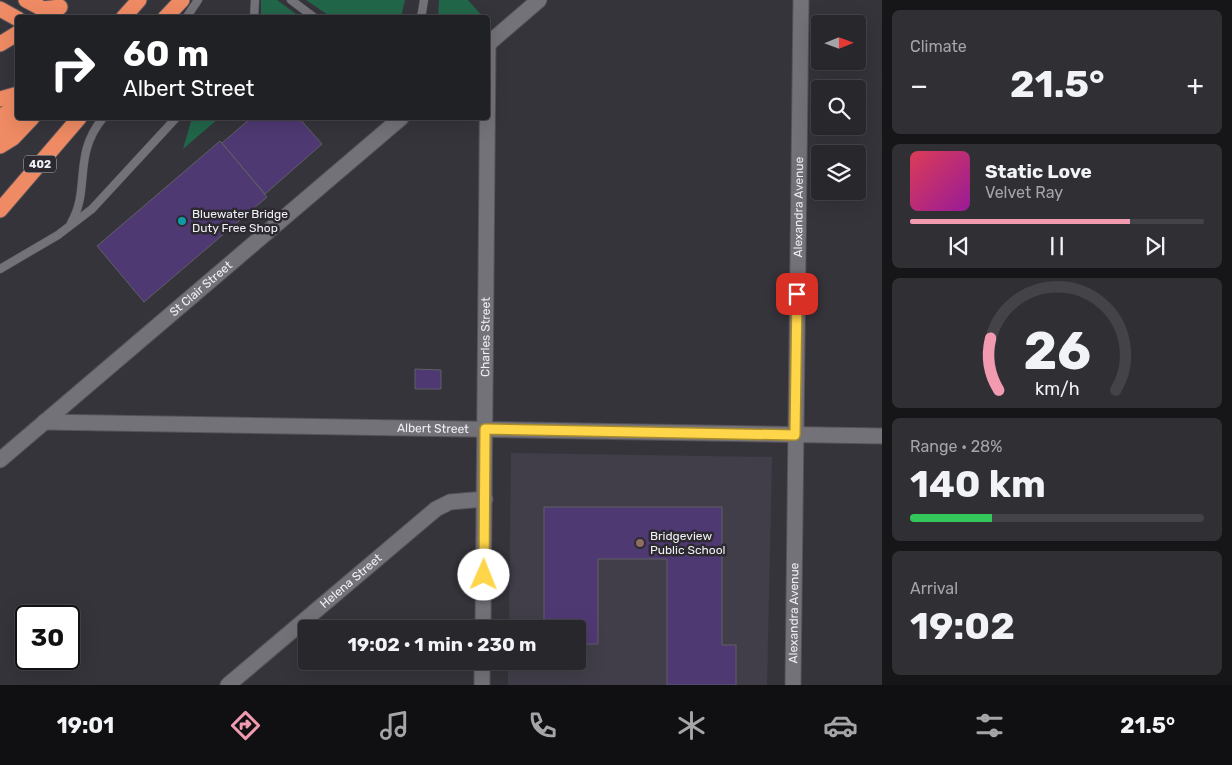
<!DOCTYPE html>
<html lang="en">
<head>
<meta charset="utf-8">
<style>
  :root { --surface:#28272c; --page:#302f34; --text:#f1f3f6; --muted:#a5a5a9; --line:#444448; --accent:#f29ab0 }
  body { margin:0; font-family:Rubik,sans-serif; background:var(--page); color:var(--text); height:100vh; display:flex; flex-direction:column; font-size:19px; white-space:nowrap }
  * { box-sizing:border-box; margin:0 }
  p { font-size:16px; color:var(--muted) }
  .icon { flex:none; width:28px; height:28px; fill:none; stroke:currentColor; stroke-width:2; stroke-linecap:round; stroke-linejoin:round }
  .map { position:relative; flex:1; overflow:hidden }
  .drawer { display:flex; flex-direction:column; gap:10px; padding:10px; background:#161518; width:350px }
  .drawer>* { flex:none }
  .guide { position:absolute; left:15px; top:15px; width:475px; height:105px; border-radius:5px; box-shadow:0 5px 20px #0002,0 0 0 1px var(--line); background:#202124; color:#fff; overflow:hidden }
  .needle { width:32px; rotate:89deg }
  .controls { position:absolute; left:811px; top:15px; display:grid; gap:10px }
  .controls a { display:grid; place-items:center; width:55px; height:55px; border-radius:5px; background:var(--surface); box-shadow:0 5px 20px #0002,0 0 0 1px var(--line); font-size:25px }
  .speed { position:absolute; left:15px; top:605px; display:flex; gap:10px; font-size:25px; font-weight:700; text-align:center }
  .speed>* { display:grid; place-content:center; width:65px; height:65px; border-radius:50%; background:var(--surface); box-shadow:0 5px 20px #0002,0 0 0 1px var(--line); line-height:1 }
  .speed .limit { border:2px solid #111; border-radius:8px; background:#fff; color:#111 }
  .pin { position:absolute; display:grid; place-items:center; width:42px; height:42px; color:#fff; margin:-21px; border-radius:10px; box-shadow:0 2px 8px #0006 }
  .me { position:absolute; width:55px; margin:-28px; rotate:1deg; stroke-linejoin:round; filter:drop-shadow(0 0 4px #0008) }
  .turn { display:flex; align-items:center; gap:18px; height:105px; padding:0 25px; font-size:22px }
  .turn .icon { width:65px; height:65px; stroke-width:2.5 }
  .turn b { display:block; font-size:35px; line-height:42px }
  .big { font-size:38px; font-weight:700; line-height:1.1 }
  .drawer .card { flex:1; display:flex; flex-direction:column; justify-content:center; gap:8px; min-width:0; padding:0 18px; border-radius:8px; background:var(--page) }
  .drawer .dial { align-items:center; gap:0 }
  .dial svg { height:130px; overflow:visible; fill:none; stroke:var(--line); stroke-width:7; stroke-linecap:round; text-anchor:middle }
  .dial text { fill:var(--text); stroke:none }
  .song { display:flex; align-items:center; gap:15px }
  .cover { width:60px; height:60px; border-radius:8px; background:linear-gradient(135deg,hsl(350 70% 55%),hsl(300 70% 35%)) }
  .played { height:5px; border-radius:2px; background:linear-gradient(90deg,var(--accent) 75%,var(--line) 75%) }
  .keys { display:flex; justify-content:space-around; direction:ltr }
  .heat { display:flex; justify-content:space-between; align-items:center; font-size:28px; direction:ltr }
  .charge { height:8px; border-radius:4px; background:linear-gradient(90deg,#34c759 28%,var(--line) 0) }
  .trip { position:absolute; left:298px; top:620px; width:288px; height:50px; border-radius:5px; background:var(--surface); box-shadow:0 5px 20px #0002,0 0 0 1px var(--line); font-weight:700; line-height:50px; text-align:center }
  .menu { display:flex; height:80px; justify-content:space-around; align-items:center; background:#101012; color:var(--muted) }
  .menu .icon { width:35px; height:35px }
  .menu .current { color:var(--accent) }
  .menu b { font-size:22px; color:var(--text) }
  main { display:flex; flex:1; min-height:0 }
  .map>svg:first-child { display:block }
  .built { fill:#413e49 }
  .green { fill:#22664a }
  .building { fill:#4f3973; stroke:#615f66 }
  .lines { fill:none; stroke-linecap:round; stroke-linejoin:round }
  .lane-casing { stroke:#555358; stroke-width:9 }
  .street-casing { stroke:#555358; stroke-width:17 }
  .highway-casing { stroke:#555358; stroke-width:17 }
  .lane { stroke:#747279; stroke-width:8 }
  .street { stroke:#747279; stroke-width:15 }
  .highway { stroke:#ef8b64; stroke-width:15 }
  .route-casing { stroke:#a68a30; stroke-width:12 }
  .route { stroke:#ffd54a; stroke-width:9 }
  .culture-dot { fill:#0f9aa8; stroke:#2c2a30; stroke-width:2 }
  .education-dot { fill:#8d6e63; stroke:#2c2a30; stroke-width:2 }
  .labels { text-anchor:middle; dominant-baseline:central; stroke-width:5; stroke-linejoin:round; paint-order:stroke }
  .shield { fill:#2c2a30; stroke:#b5b4b8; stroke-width:1 }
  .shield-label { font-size:11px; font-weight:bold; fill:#f0eff3 }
  .street-label { font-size:12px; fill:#f0eff3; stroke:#2c2a30 }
  .poi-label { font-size:12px; fill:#f0eff3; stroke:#2c2a30; text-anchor:start }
</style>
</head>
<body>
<main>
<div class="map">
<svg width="882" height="685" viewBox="0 0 882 685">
  <rect width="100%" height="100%" fill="#36343b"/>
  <path class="built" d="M511,453l261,4 -5,228h-259v-24h68v-32h-67z"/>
  <g class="green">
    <path d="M261,0h16l23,17h-39z"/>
    <path d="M306,0h99l-4,17h-70z"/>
    <path d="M439,0h29l15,17h-45z"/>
    <path d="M192,118h27l-36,31z"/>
  </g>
  <g class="building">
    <path d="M251,118h48l23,26 -57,50 -43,-51z"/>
    <path d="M220,141l47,56 -123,105 -47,-56z"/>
    <path d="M415,369l26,1v19h-26z"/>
    <path d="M544,507h178v138h14v40h-69v-126h-69v85h-22v-15h-32z"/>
  </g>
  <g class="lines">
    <defs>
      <g id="lane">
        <path d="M291,0l24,18"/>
        <path d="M186,18l12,-18"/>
        <path d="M254,18l1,-18"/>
        <path d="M421,18l3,-18"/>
        <path d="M71,223c20,-34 1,-68 32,-105"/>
        <path d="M0,269l58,-34 34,-26 84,-91"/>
      </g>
      <g id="street">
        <path d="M488,44l51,-44"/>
        <path id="s1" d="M44,422l838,14"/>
        <path id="s2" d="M0,460l401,-342"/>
        <path id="s3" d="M483,629l5,-586"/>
        <path id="s4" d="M228,685l208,-176 14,-7 35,-3"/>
        <path d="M482,685v-24"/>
        <path id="s5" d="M793,685l8,-685"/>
      </g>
      <g id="highway">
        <path d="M26,0l17,9 17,-2"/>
        <path d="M0,9l18,10"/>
        <path d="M123,18l16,-18"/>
        <path d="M165,18l17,-18"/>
        <path d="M0,44l18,-11"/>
        <path d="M0,99l18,-5"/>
        <path d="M0,117l18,-12"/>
        <path d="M0,132l22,-14"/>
        <path d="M0,146l13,-8 19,-20"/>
        <path d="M0,210l79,-92"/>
      </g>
    </defs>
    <use href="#lane" class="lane-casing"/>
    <use href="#street" class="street-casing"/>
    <use href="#highway" class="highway-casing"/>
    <use href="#lane" class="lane"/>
    <use href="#street" class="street"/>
    <use href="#highway" class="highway"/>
  </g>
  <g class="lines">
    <defs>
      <path id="route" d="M484,575l1,-146 310,6 2,-141"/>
    </defs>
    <use href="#route" class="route-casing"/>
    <use href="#route" class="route"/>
  </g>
  <circle class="culture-dot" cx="182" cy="221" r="5"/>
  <circle class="education-dot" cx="640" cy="543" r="5"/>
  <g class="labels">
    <rect class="shield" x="24" y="155.5" width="32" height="17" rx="4"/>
    <g class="shield-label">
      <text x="40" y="164">402</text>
    </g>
    <g class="street-label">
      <text stroke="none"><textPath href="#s5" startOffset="478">Alexandra Avenue</textPath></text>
      <text stroke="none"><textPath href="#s2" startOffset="264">St Clair Street</textPath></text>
      <text stroke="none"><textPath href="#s3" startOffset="292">Charles Street</textPath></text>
      <text stroke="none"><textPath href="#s1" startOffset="389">Albert Street</textPath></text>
      <text stroke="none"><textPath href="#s4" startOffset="161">Helena Street</textPath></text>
      <text stroke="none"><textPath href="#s5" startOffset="72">Alexandra Avenue</textPath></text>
    </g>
    <g class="poi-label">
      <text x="192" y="214">Bluewater Bridge<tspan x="192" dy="14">Duty Free Shop</tspan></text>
      <text x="650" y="536">Bridgeview<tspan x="650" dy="14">Public School</tspan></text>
    </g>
  </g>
</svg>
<div class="controls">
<a><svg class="needle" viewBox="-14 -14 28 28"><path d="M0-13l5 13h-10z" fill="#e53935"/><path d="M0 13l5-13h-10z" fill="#a5a5a9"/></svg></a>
<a><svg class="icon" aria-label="search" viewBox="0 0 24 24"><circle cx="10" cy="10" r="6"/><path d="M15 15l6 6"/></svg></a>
<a><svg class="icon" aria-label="layers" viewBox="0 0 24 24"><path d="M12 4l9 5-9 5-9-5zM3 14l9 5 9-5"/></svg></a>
</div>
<div class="speed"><div class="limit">30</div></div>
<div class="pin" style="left:797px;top:294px;background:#d93025"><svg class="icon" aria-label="arrive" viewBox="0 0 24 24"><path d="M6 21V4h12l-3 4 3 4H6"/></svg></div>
<svg class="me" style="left:484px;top:575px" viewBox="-20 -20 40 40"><circle r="19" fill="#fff"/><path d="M0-13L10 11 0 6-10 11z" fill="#ffd54a"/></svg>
<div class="trip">19:02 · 1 min · 230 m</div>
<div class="guide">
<div class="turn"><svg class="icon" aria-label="right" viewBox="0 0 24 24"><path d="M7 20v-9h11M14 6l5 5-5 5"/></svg><div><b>60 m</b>Albert Street</div></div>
</div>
</div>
<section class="drawer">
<div class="card"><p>Climate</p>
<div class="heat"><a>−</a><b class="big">21.5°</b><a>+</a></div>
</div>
<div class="card">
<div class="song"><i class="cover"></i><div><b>Static Love</b><p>Velvet Ray</p></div></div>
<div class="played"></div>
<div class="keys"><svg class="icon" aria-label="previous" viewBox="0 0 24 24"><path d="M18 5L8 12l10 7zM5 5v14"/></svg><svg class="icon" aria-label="pause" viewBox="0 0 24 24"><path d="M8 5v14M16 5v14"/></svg><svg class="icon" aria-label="next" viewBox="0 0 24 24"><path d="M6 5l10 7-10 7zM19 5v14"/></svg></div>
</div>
<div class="card dial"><svg viewBox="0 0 100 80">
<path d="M14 69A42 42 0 1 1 86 69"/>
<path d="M14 69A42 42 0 0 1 9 37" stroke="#f29ab0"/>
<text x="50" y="56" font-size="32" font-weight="700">26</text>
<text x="50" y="72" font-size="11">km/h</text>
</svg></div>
<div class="card"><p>Range · 28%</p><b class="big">140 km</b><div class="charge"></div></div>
<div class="card"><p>Arrival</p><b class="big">19:02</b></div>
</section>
</main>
<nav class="menu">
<b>19:01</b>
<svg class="icon current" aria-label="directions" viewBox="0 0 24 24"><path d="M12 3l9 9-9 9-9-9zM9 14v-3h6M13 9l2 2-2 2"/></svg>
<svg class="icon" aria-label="music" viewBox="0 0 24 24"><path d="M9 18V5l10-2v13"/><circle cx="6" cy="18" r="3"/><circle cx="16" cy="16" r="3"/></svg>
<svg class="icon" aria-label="phone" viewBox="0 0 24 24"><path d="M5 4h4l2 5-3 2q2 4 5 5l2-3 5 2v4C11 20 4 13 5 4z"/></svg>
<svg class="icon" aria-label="climate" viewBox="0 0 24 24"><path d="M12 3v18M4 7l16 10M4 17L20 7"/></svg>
<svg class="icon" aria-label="car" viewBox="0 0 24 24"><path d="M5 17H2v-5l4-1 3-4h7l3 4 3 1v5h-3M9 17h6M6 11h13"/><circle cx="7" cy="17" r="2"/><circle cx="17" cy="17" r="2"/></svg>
<svg class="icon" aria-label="filters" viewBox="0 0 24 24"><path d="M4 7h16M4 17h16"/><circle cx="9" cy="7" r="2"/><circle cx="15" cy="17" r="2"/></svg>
<b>21.5°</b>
</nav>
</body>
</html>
